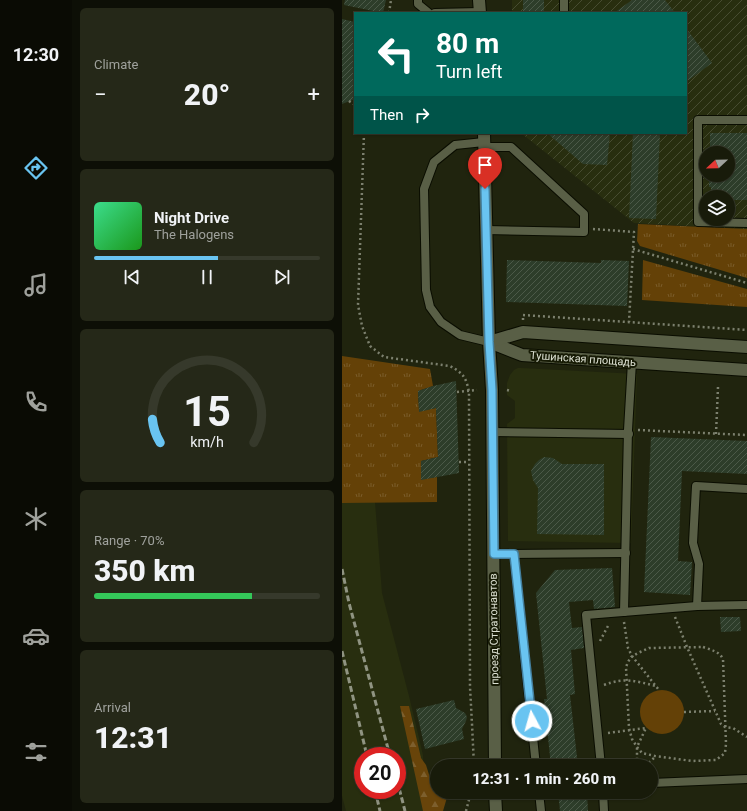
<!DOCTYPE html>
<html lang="en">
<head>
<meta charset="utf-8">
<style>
  :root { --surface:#181b0a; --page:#252818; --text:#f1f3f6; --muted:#9fa19c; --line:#36392b; --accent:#69c4f1 }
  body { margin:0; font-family:Roboto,sans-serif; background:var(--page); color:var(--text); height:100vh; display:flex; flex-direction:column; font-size:15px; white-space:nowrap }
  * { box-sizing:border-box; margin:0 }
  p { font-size:13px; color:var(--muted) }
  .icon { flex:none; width:22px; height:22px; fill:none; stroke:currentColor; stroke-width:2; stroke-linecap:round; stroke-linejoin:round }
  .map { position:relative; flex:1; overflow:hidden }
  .side { display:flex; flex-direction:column; gap:8px; padding:8px; background:#0d0f06; width:270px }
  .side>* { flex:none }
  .guide { position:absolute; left:12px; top:12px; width:333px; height:122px; border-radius:0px; box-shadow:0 1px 3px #0004,0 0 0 1px var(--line); background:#00695c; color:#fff; overflow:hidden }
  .needle { width:26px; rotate:248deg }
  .tools { position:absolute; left:357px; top:146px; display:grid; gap:8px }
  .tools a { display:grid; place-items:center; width:36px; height:36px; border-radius:50%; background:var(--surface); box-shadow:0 1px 3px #0004,0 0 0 1px var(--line); font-size:20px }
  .speed { position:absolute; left:12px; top:747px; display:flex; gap:8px; font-size:20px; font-weight:700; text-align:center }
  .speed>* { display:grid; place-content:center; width:52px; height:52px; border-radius:50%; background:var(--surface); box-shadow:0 1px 3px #0004,0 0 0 1px var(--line); line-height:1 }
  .speed .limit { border:6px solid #d22; background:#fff; color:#111 }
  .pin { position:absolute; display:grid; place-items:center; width:34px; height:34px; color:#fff; margin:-41px -17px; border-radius:50% 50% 50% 0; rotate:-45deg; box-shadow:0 0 4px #0007 }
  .pin .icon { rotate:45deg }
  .me { position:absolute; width:44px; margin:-22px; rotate:354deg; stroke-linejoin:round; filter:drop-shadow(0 0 3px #0008) }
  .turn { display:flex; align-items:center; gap:14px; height:84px; padding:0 16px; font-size:18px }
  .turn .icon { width:52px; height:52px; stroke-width:2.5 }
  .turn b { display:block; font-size:28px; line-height:34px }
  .then { display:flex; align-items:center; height:38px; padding:0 16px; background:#0003; gap:8px; font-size:15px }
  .big { font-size:30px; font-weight:800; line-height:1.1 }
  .side .widget { flex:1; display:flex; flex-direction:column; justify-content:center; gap:6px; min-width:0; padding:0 14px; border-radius:6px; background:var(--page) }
  .side .dial { align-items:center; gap:0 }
  .dial svg { height:104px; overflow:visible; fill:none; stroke:var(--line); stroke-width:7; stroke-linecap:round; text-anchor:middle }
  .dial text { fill:var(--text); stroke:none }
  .song { display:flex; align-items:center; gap:12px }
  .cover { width:48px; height:48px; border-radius:6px; background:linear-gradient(135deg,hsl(150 70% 55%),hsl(120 70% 35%)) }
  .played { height:4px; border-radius:2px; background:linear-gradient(90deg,var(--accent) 55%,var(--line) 55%) }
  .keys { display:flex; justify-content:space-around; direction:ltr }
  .heat { display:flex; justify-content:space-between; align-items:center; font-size:22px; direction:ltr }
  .charge { height:6px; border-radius:3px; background:linear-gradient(90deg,#34c759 70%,var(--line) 0) }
  .trip { position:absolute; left:88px; top:759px; width:228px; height:40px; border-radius:20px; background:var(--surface); box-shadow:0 1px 3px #0004,0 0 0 1px var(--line); font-weight:800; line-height:40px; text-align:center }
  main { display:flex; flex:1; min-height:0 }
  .tab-bar { display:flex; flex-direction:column; width:72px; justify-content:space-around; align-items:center; background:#0a0b04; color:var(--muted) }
  .tab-bar .icon { width:28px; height:28px }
  .tab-bar .active { color:var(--accent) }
  .tab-bar b { font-size:18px; color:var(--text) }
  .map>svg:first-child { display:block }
  .built { fill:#282e0f; fill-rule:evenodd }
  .industrial { fill:url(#industrial-furrows); fill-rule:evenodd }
  .grass { fill:url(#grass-tufts) }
  .forest { fill:url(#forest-firs) }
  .green { fill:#644107 }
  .building { fill:url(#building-hatch) }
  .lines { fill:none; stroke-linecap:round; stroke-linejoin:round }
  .lane-casing { stroke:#0a0d00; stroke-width:10 }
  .street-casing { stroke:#0a0d00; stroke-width:14 }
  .path { stroke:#7c806e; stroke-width:2.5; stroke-dasharray:2 3; stroke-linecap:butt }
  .lane { stroke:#595f46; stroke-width:8 }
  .street { stroke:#595f46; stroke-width:12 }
  .rail { stroke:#909482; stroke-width:3; stroke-dasharray:6 3; stroke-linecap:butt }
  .route-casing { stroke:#447f9d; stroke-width:10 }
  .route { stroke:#69c4f1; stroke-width:7 }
  .labels { text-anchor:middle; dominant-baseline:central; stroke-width:4; stroke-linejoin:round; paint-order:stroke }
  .street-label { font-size:11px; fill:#dde1d3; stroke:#171b05 }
</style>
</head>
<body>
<main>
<nav class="tab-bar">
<b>12:30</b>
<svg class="icon active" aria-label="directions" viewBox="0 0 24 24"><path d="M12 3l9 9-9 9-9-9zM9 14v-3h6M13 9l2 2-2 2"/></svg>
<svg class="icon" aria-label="music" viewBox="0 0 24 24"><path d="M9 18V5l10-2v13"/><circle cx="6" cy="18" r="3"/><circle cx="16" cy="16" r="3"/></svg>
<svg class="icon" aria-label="phone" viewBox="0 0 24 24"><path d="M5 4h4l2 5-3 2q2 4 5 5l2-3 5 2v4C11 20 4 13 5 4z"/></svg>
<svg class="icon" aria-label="climate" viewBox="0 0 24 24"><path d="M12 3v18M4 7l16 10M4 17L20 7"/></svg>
<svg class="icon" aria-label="car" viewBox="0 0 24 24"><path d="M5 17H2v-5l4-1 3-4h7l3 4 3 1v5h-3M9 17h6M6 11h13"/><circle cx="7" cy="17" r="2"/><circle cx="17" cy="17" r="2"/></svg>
<svg class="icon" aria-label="filters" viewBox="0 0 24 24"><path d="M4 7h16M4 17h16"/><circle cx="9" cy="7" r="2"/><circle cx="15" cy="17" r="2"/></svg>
</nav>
<section class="side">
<div class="widget"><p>Climate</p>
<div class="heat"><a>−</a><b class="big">20°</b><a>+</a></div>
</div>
<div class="widget">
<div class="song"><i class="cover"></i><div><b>Night Drive</b><p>The Halogens</p></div></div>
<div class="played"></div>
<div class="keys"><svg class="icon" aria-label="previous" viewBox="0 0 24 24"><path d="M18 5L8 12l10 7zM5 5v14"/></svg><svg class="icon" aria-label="pause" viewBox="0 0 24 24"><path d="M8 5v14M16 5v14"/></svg><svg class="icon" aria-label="next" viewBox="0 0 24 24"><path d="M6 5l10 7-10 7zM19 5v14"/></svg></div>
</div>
<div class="widget dial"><svg viewBox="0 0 100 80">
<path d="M14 69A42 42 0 1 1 86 69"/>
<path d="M14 69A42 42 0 0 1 8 51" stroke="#69c4f1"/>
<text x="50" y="56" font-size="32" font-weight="700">15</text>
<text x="50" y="72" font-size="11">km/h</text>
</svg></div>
<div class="widget"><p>Range · 70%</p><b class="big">350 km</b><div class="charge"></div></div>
<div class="widget"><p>Arrival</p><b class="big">12:31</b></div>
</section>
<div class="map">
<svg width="405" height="811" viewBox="0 0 405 811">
  <defs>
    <pattern id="industrial-furrows" width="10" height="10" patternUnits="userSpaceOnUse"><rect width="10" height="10" fill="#282e0f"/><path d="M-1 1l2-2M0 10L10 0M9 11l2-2" fill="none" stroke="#474c31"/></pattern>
    <pattern id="grass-tufts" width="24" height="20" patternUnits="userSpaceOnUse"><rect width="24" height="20" fill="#644107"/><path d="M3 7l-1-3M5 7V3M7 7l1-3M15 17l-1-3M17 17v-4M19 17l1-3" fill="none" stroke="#7a5c2a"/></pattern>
    <pattern id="forest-firs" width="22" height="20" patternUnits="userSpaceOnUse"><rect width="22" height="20" fill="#68440a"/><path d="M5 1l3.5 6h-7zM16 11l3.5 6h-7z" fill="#7d5f2d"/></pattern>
    <pattern id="building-hatch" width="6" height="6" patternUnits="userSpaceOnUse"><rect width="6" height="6" fill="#2d3d2a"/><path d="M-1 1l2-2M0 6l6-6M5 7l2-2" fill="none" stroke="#4b5948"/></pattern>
  </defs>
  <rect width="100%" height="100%" fill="#20240e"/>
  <g class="built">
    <path d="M176,368h3l116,6 -6,169 -123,-2 -1,-117 8,-6v-17l-8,-6v-12l3,-8 4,-5z"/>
    <path d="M33,502l7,91 27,103 14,59 2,56h-79l-4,-15v-293zM21,756h34v34h-34z"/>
  </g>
  <path class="industrial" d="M170,0h235v229l-113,-6 -113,-90h165v-120h-174zM364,153h22v22h-22zM364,197h22v22h-22z"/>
  <g class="grass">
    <path d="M296,224l109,5v49l-107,-32 -3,-5z"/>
    <path d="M301,260l104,29v18l-105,-7z"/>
    <path d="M0,356l88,13 3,17 -15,5 1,20 17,-3 2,49 -17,4v18l16,-2v25l-95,1z"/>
  </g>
  <path class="forest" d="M58,706h9l12,52 5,7 5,16 6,6v5h10l1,2 -5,17h-20z"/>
  <circle class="green" cx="320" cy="712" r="22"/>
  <g class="building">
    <path d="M3,0h41l-3,13 -39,-8z"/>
    <rect x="181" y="0" width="21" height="13"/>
    <path d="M290,0h33l10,13h-61z"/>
    <path d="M0,19l13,3v77l-13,5z"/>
    <path d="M344,28l26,35 -26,19z"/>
    <path d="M205,133h63l-3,32 -24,-1z"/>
    <path d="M291,133h27l-4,86 -27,-1z"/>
    <path d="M368,133h37v67h-19v-3h-17v-10h-2v-12h19v-22h-18z"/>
    <path d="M165,260l94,3v-3l28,1 -2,45 -121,-4z"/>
    <path d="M114,381l3,92 -38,7v-19l17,-4 -2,-49 -17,4 -1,-21 15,-5z"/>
    <path d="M309,437l96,4v33l-65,-3 -4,90 14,1 -2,33 -46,-3z"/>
    <path d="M202,457l9,1 9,6h42v71l-67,-1 1,-46 -5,-8 -2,-9 4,-7 4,-4z"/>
    <path d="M270,568l3,39 -21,2 -1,-9 -24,2 3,26 10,-1 2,21 -13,2 4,44 -5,1 8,71h-27l-7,-67h3l-11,-106 19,-23z"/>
    <path d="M378,617h20l1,14 -20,1z"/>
    <path d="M112,700l2,8 9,5 2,4 -1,4 -4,8 2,10 -39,10 -9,-40z"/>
    <path d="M216,792h29l1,19h-28z"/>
  </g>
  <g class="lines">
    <defs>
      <g id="lane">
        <path d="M76,0v4l11,9"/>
        <path d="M93,13l45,-1"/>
        <path d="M222,13v-13"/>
        <path d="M405,120h-49v102l49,1"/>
        <path d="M142,142l-29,3 -21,17 -10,27 2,101 4,17 11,15 19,13 29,7"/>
        <path d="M142,147h27l73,67v18l-98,-2"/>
        <path d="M150,432l137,2"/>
        <path d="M151,554l133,-1"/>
        <path d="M172,554l22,212"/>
        <path d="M355,606l2,-42 -6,-21 3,-57 51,3"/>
        <path d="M282,612l4,-182 4,-68"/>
        <path d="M259,766l-15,-151 111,-9 50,-1"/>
        <path d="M309,783l96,-4"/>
        <path d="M197,792l2,19"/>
        <path d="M261,792l1,19"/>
      </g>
      <g id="street">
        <path d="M137,0l1,13"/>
        <path d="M142,133l5,209 3,48 3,376"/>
        <path d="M147,342l33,13 225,15"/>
        <path d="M147,342l34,-10 224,15"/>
        <path d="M153,792l1,19"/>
      </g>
    </defs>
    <use href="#lane" class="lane-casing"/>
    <use href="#street" class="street-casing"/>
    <g class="path">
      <path d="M47,13l2,-13"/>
      <path d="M7,101l6,4"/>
      <path d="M22,133l-6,172 4,21 8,20 14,11 66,9c13,7 16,11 19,26l1,295 2,37 2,42"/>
      <path d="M251,229l41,3 -5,90"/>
      <path d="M291,249l114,34"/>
      <path d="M181,320v-5l224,15"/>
      <path d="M165,390l4,1"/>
      <path d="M115,392l20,-2"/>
      <path d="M296,430l109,5"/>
      <path d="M374,434l2,-47"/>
      <path d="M117,462h10"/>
      <path d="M333,617l12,30 34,77 4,3 8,1 14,9"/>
      <path d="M282,622l4,26 4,8 27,34"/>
      <path d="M258,641l9,-17"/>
      <path d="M361,647c8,3 16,4 20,12l3,85 -1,9 -9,7 -24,1 -37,-5 -13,-3 -5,-6 -5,-8 -3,-11 -3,-61 2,-5 3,-5 7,-4 11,-5z"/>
      <path d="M262,685c21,-8 31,-4 52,1"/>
      <path d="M342,712l31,-1"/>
      <path d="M266,733l38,-5 -9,19v19"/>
      <path d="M303,766l10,-9"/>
      <path d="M124,811l5,-19"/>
    </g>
    <use href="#lane" class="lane"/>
    <use href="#street" class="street"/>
    <g class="rail">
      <path d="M0,569l7,34 41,153"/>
      <path d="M0,651l25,105"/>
      <path d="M55,780l8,31"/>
      <path d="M33,790l5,21"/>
    </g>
  </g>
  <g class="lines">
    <defs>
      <path id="route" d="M143,189l4,153 3,48 2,164h20l18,167"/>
    </defs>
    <use href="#route" class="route-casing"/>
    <use href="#route" class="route"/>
  </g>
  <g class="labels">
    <g class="street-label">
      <text transform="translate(241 359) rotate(4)">Тушинская площадь</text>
      <text transform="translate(152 629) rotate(-91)">проезд Стратонавтов</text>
    </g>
  </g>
</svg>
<div class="tools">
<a><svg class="needle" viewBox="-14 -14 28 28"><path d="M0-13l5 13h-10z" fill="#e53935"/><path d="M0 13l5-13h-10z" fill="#9fa19c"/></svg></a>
<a><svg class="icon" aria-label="layers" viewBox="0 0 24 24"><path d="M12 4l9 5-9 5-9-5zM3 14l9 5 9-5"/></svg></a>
</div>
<div class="speed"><div class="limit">20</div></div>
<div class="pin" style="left:143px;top:189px;background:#d93025"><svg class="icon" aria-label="arrive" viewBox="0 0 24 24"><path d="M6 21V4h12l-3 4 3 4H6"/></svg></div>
<svg class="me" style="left:190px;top:721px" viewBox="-20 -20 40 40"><circle r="17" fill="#69c4f1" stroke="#fff" stroke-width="3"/><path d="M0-11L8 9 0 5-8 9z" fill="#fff"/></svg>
<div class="trip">12:31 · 1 min · 260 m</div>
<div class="guide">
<div class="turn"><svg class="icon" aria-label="left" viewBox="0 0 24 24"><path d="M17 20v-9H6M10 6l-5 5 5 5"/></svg><div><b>80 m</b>Turn left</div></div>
<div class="then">Then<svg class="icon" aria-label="right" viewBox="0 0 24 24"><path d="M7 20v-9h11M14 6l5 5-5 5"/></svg></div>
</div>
</div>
</main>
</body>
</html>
